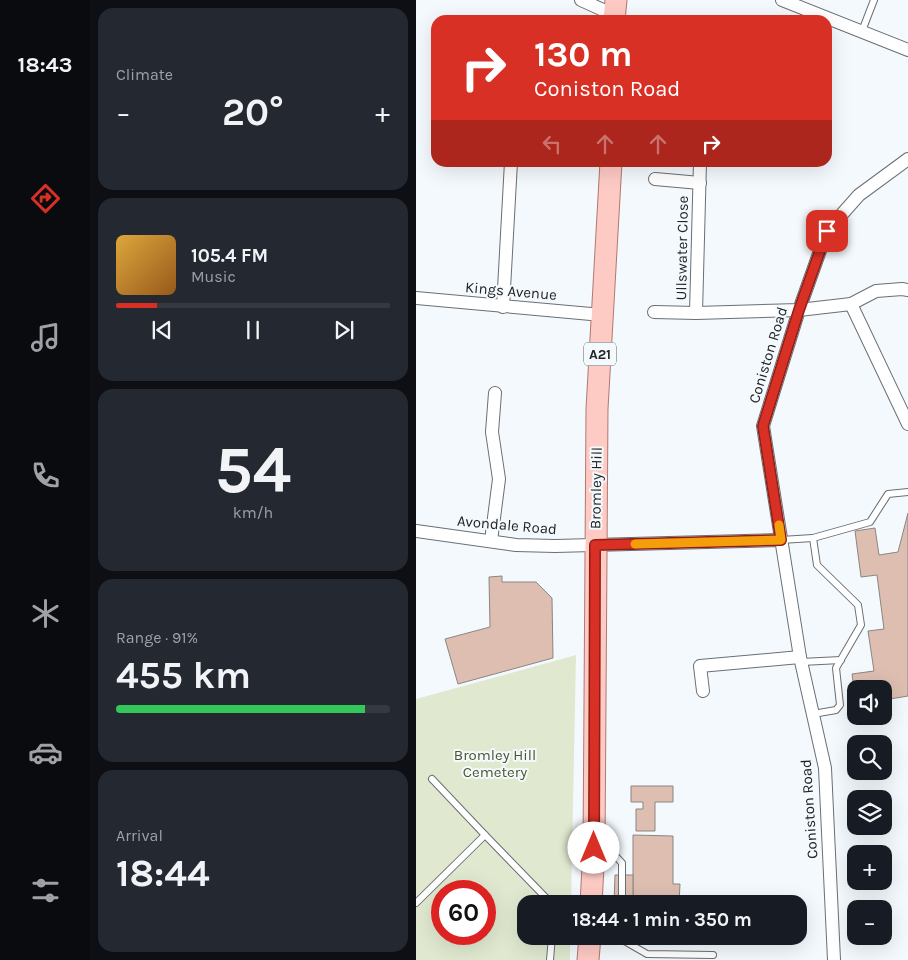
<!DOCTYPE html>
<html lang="en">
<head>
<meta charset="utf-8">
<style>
  :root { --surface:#171b24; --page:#242831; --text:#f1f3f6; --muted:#9ea1a6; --line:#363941; --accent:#d93025 }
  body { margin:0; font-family:Karla,sans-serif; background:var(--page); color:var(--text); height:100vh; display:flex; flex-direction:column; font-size:19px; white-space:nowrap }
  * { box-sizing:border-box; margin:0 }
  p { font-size:16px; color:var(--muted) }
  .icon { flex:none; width:28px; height:28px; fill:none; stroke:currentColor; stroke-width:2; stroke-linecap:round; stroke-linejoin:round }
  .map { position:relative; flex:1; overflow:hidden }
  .details { display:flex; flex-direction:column; gap:8px; padding:8px; background:#0d0f14; width:326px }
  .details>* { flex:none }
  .guide { position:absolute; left:15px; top:15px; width:401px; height:152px; border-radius:15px; box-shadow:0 5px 20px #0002; background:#d93025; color:#fff; overflow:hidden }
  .controls { position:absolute; left:431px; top:680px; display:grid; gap:10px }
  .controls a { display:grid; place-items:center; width:45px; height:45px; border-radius:10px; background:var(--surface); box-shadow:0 5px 20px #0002; font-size:25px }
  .speed { position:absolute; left:15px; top:880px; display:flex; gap:10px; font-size:25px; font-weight:700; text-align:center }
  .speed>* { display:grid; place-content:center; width:65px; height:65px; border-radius:50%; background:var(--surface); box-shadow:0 5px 20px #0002; line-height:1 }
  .speed .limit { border:8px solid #d22; background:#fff; color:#111 }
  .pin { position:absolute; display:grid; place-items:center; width:42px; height:42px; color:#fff; margin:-21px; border-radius:10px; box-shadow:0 2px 8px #0006 }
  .me { position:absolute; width:55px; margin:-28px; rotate:0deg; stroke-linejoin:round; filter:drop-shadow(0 0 4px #0008) }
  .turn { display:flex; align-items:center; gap:18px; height:105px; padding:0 20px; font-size:22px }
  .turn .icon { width:65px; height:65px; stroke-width:2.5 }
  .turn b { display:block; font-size:35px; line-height:42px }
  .lanes { display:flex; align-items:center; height:48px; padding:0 20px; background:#0003; justify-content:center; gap:25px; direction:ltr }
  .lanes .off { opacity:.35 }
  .big { font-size:38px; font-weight:700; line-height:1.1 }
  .details .tile { flex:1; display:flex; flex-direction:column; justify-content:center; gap:8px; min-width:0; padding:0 18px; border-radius:15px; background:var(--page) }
  .details .dial { align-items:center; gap:0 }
  .dial b { font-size:65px; line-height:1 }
  .song { display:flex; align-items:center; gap:15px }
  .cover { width:60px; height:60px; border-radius:8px; background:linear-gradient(135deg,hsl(40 70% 55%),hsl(30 70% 35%)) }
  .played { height:5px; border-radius:2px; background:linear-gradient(90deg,var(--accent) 15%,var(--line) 15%) }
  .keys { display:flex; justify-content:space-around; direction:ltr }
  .heat { display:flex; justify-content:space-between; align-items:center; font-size:28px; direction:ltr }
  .charge { height:8px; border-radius:4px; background:linear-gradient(90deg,#34c759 91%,var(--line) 0) }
  .trip { position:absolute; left:101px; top:895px; width:290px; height:50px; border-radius:15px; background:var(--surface); box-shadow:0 5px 20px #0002; font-weight:700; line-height:50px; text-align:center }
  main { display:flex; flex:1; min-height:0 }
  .tabs { display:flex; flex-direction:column; width:90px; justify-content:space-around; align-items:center; background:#090b0e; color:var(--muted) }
  .tabs .icon { width:35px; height:35px }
  .tabs .active { color:var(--accent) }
  .tabs b { font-size:22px; color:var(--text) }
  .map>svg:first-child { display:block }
  .green { fill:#e0e9d0; fill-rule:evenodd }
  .building { fill:#ddbeb1; stroke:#8b8583 }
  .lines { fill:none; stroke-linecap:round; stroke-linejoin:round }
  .lane-casing { stroke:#6b6f73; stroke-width:8 }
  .street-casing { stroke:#6b6f73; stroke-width:14 }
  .primary-casing { stroke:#b17872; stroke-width:23 }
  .lane { stroke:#fff; stroke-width:6 }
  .street { stroke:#fff; stroke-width:12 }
  .primary { stroke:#fecac4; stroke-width:21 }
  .route-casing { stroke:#8d1f18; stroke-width:12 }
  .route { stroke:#d93025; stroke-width:9 }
  .slow { stroke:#f59e0b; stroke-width:9 }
  .labels { text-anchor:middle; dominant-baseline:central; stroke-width:4; stroke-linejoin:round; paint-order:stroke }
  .shield { fill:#f4f9fd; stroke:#606365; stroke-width:1 }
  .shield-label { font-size:14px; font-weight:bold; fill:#212324 }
  .street-label { font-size:15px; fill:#212324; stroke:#f4f9fd }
  .park-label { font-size:15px; fill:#49572a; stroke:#f4f9fd }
</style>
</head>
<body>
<main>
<nav class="tabs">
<b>18:43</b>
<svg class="icon active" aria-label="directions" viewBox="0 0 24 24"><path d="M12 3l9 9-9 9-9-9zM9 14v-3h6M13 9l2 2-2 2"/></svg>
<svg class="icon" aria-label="music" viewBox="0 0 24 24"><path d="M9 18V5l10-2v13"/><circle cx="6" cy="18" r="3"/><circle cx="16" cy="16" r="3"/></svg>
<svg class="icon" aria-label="phone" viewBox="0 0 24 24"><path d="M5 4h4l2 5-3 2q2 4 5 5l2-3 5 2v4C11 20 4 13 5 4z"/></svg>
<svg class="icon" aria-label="climate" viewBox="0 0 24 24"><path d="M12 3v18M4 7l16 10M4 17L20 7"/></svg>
<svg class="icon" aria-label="car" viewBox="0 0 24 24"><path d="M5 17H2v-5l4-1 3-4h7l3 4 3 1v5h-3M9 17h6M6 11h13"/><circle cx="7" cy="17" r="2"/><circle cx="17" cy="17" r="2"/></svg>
<svg class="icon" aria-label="filters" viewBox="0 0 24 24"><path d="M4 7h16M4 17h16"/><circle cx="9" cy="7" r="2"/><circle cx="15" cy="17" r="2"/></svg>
</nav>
<section class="details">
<div class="tile"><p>Climate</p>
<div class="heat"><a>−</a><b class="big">20°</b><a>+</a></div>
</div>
<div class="tile">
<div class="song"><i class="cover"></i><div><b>105.4 FM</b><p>Music</p></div></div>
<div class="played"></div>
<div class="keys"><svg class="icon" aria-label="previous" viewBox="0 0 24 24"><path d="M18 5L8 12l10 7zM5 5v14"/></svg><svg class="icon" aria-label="pause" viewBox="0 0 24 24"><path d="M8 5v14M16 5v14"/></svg><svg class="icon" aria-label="next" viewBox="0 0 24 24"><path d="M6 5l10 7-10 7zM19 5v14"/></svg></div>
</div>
<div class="tile dial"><b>54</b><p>km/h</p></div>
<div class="tile"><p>Range · 91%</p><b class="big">455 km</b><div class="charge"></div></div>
<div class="tile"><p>Arrival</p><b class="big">18:44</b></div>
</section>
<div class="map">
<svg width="492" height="960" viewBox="0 0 492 960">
  <rect width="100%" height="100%" fill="#f4f9fd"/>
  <path class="green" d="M160,655l-5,249h-45v32h44v24h-154v-261zM26,891h43v43h-43z"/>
  <g class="building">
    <path d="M492,513v183l-24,4v-11h-28v14l-4,-29 22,-3 -6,-40 16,-2 -7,-54 -16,2 -6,-46 20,-3 4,27 19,-3z"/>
    <path d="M86,576v6h34l16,16 1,60 -95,26 -13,-45 45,-12 -1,-50z"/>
    <path d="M215,786h42v16h-18v29h-19v-22h7v-7h-12z"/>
    <path d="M217,835l40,1v48h7l-1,20h-46z"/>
    <path d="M199,875h18v29h-19z"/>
  </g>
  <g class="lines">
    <defs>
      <g id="lane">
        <path d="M446,31l12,-31"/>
        <path d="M397,538l57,-16 18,-28 20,-2"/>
        <path d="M365,540l32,-2 4,27 41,40 3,20 -25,43 4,37 -4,5 -23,4"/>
        <path d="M385,662l40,-2"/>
        <path d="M16,779l53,56"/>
        <path d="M180,848h12l14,15v41"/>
        <path d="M0,903l69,-68 67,69"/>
        <path d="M177,939h28v-3"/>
        <path d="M205,939l26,15 66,1"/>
        <path d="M134,960l2,-24"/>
      </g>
      <g id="street">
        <path d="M165,0l33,15"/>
        <path d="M366,0l126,50"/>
        <path d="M239,179l45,4"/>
        <path d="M0,298l186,17"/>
        <path d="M435,304l57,120"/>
        <path d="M87,307l8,-145"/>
        <path d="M238,312l42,1 103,-3 52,-6 25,-13 26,-2 6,1"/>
        <path d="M280,313l4,-151"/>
        <path d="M0,531l100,14 39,1 226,-6"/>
        <path d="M75,541l8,-62 -7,-47 3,-39"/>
        <path d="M287,691l-3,-25 100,-9"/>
        <path d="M418,960l-9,-192 -25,-111 -37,-231 36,-116 28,-79 32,-36 49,-36"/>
      </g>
      <g id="primary">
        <path d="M198,20l2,-20"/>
        <path d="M175,904l3,-56 3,-439 14,-247"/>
        <path d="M172,960l2,-24"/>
      </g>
    </defs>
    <use href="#lane" class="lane-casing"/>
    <use href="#street" class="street-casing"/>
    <use href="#primary" class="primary-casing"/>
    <use href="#lane" class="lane"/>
    <use href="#street" class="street"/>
    <use href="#primary" class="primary"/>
  </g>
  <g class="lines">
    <defs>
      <path id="route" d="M178,848l1,-303 186,-5 -18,-114 36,-116 28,-79"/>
    </defs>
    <use href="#route" class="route-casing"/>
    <use href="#route" class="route"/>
    <path class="slow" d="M219,544l146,-4 -2,-15"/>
  </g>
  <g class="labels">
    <rect class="shield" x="168" y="342.5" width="32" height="23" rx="4"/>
    <g class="shield-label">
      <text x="184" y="354">A21</text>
    </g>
    <g class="street-label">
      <text transform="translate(266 248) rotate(-89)">Ullswater Close</text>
      <text transform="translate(95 291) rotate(5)">Kings Avenue</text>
      <text transform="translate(352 355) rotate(-73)">Coniston Road</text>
      <text transform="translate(180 488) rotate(-89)">Bromley Hill</text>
      <text transform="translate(91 525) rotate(5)">Avondale Road</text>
      <text transform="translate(393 809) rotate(-94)">Coniston Road</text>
    </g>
    <g class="park-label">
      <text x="79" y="755">Bromley Hill<tspan x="79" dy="17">Cemetery</tspan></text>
    </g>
  </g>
</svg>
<div class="controls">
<a><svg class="icon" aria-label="sound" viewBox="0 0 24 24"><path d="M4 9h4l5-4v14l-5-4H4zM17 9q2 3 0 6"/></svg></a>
<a><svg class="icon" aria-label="search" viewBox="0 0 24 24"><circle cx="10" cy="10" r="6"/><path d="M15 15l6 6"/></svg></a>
<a><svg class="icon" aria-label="layers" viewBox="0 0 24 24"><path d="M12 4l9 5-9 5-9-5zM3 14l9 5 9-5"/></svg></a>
<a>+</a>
<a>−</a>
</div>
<div class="speed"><div class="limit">60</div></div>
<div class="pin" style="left:411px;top:231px;background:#d93025"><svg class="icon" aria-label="arrive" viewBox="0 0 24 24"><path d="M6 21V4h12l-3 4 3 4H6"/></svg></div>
<svg class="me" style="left:178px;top:848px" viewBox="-20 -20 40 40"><circle r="19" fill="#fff"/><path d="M0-13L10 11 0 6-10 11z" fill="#d93025"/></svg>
<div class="trip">18:44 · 1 min · 350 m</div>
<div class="guide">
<div class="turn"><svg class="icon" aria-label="right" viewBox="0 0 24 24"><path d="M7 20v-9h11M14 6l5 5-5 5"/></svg><div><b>130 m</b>Coniston Road</div></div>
<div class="lanes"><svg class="icon off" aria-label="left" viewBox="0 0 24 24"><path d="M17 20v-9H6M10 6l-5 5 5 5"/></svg><svg class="icon off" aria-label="ahead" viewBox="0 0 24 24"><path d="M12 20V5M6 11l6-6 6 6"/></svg><svg class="icon off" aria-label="ahead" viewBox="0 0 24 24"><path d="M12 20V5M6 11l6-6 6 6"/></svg><svg class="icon" aria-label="right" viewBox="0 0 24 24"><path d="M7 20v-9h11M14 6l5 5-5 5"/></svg></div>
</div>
</div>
</main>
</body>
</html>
